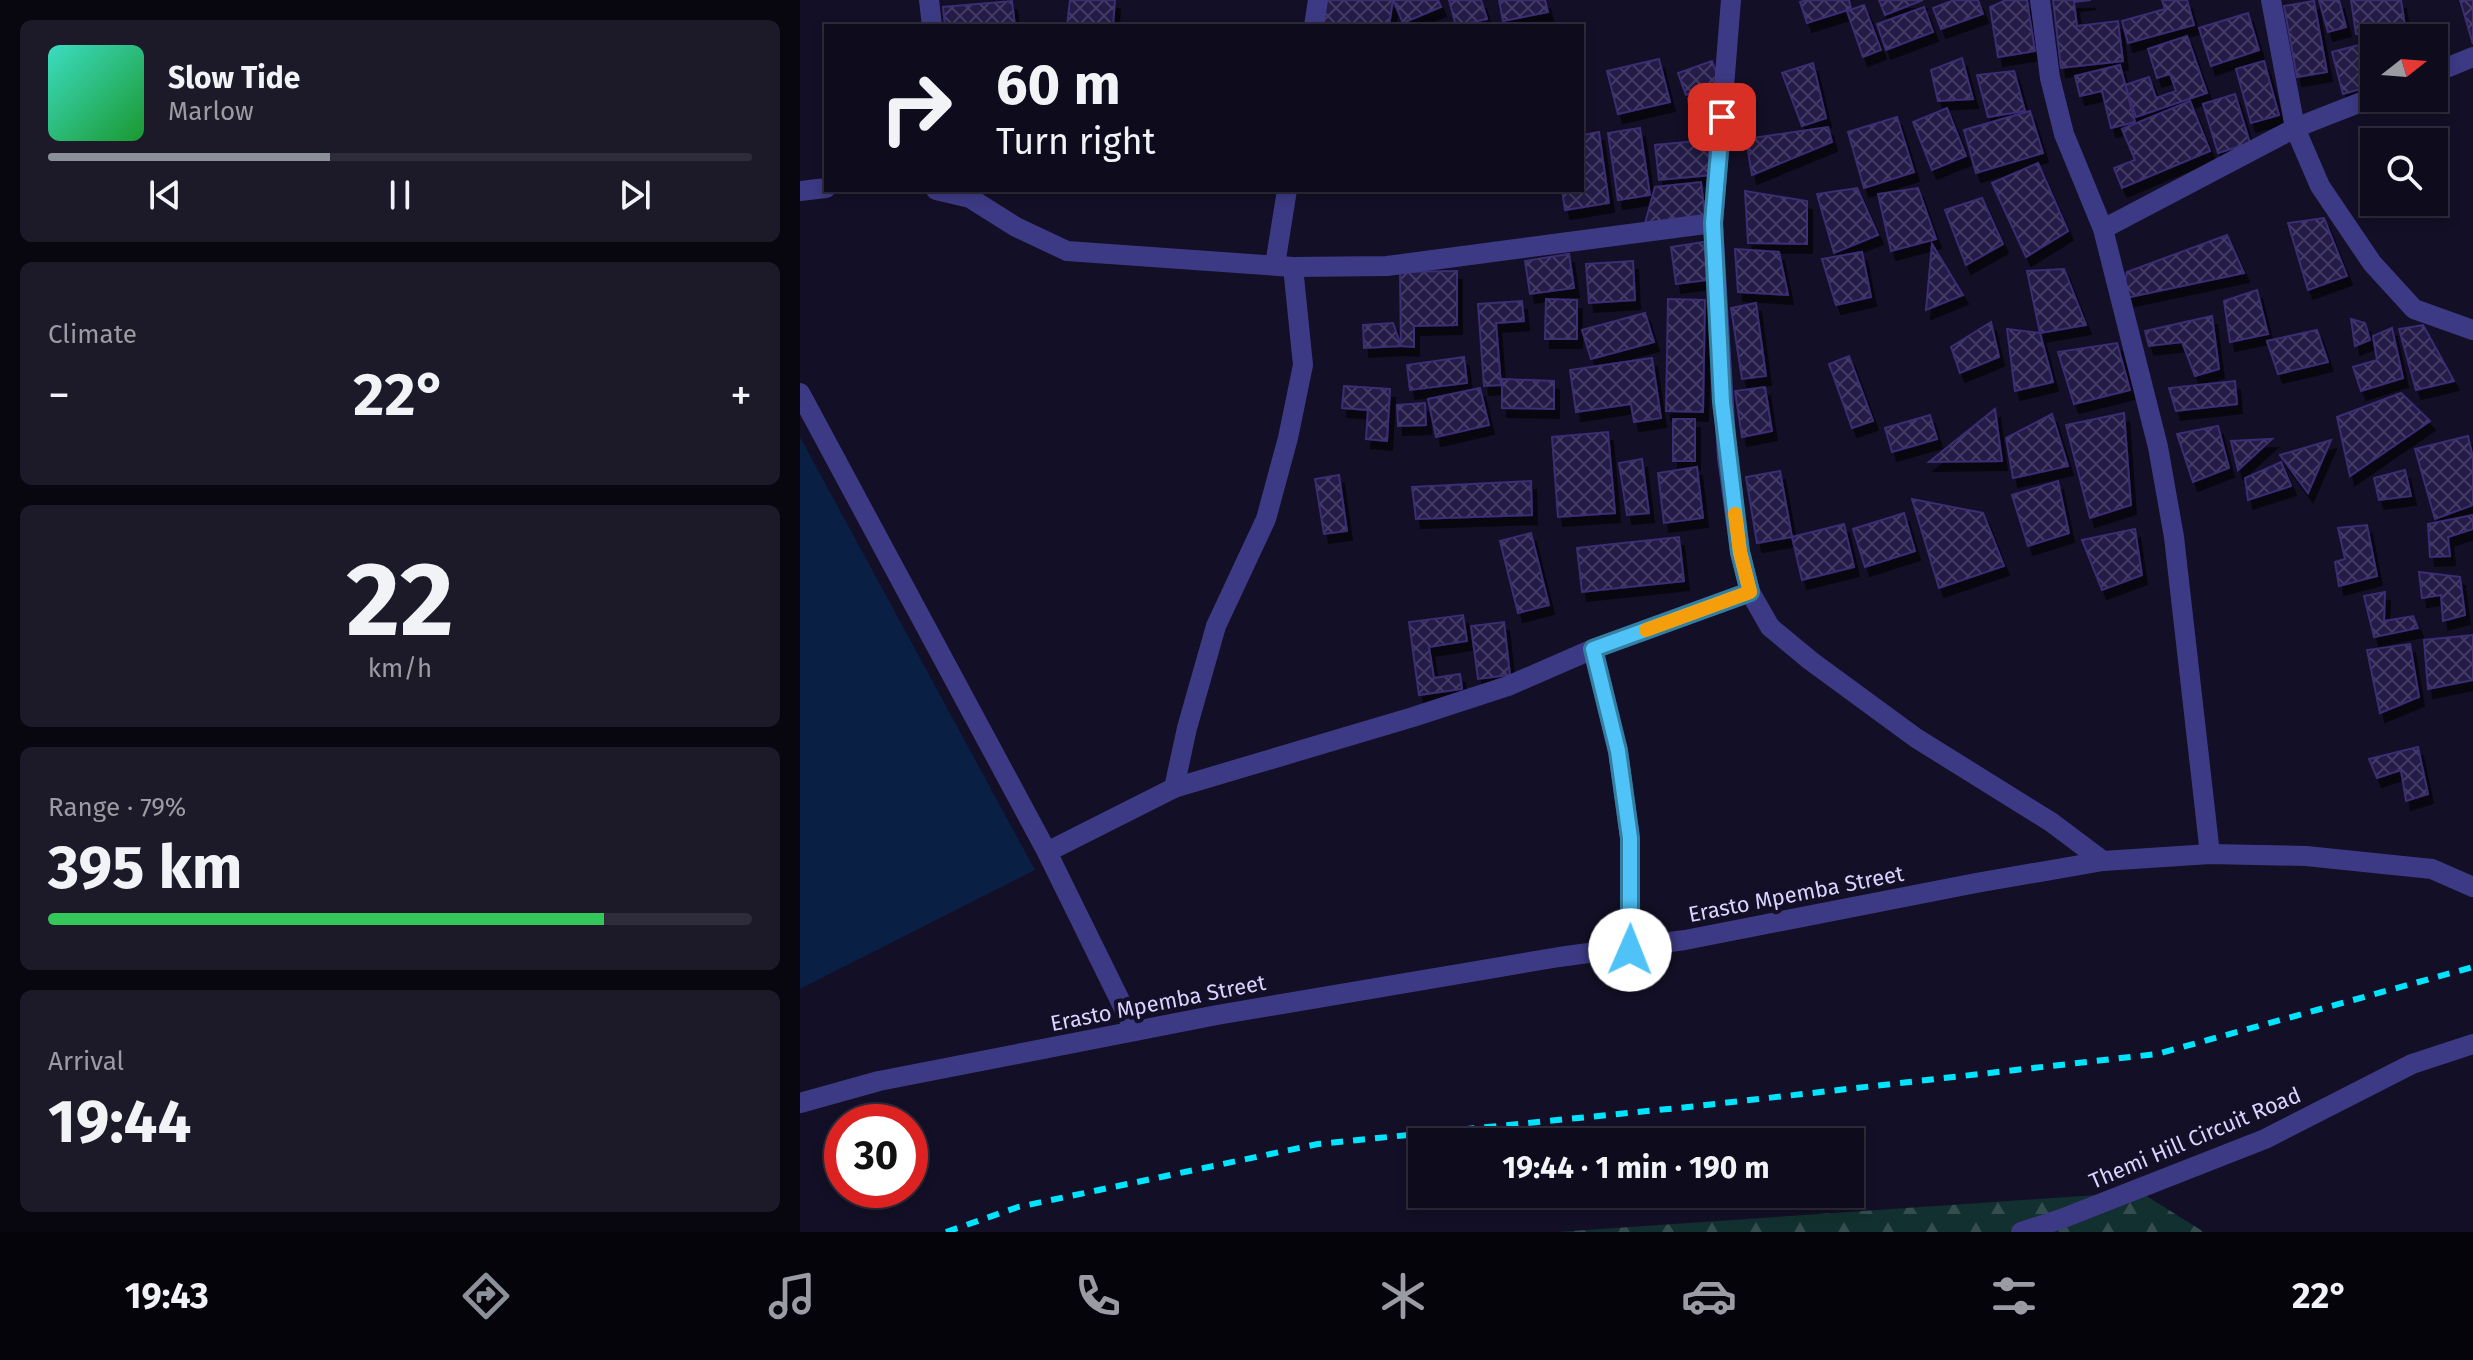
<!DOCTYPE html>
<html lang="en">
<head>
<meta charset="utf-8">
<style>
  :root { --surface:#0e0b1c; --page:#1c1929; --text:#f1f3f6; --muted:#9b9ba3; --line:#2e2b3b; --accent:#8c9099 }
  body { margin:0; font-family:"Fira Sans",sans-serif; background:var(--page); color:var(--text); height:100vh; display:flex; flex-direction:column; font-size:30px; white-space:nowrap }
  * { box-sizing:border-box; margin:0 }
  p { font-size:26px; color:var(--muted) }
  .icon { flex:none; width:44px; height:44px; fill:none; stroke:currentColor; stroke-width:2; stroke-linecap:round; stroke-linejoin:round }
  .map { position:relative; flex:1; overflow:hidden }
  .drawer { display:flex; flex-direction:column; gap:20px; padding:20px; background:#08060f; width:800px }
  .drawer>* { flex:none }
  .guide { position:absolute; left:24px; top:24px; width:760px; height:168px; border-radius:0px; box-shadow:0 4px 12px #0003,0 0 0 2px var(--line); background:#0e0b1c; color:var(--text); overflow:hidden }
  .needle { width:52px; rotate:73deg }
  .controls { position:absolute; left:1560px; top:24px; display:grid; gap:16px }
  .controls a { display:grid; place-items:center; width:88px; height:88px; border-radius:0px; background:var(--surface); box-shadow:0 4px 12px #0003,0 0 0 2px var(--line); font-size:40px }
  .speed { position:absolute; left:24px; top:1104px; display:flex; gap:16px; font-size:40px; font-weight:700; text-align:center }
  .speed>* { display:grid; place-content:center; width:104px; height:104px; border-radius:50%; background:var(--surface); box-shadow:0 4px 12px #0003,0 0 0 2px var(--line); line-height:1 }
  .speed .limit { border:12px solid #d22; background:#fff; color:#111 }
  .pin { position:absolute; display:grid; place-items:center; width:68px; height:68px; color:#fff; margin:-34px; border-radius:16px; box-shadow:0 4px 12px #0006 }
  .me { position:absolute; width:88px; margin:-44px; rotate:1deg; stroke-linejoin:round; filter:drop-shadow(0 0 6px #0008) }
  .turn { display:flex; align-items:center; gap:28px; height:168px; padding:0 40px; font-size:36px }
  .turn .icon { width:104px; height:104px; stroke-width:2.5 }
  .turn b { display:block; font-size:56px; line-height:68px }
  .big { font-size:60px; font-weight:700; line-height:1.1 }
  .drawer .widget { flex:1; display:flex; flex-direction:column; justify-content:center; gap:12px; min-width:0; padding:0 28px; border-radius:12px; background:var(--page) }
  .drawer .dial { align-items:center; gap:0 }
  .dial b { font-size:104px; line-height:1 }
  .song { display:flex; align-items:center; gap:24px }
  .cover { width:96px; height:96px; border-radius:12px; background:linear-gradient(135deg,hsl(170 70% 55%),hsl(130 70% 35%)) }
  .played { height:8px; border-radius:4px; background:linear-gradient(90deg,var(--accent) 40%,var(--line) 40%) }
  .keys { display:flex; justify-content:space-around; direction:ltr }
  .heat { display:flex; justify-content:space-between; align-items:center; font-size:44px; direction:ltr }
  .charge { height:12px; border-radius:6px; background:linear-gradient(90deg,#34c759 79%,var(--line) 0) }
  .trip { position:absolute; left:608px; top:1128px; width:456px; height:80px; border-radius:0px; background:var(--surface); box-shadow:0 4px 12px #0003,0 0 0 2px var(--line); font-weight:700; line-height:80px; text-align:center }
  .menu { display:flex; height:128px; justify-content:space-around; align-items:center; background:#06040b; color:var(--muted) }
  .menu .icon { width:56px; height:56px }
  .menu .on { color:var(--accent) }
  .menu b { font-size:36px; color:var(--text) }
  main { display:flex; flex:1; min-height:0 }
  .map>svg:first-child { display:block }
  .forest { fill:url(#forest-firs) }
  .water { fill:#0a1f44 }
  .building { fill:url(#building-cross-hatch); stroke:#3b2d73; stroke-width:2; filter:url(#shadow) }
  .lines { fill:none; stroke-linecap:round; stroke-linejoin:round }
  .minor { stroke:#3d3a85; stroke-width:20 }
  .rail { stroke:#00e5ff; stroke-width:6; stroke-dasharray:12 10; stroke-linecap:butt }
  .route-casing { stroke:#337fa1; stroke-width:20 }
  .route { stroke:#4fc3f7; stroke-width:14 }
  .slow { stroke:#f59e0b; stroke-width:14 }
  .labels { text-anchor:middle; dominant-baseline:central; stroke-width:8; stroke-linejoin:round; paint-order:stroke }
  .street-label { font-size:22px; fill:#d9d4ff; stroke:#130f26 }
</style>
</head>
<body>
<main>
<section class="drawer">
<div class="widget">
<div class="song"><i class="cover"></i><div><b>Slow Tide</b><p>Marlow</p></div></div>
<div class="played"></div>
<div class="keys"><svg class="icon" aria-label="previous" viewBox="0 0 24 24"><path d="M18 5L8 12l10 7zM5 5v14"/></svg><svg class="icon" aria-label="pause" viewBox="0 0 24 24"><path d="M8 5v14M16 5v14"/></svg><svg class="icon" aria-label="next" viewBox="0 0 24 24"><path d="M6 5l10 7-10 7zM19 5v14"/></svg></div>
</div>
<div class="widget"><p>Climate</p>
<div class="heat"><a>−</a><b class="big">22°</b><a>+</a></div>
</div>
<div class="widget dial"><b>22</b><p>km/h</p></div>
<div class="widget"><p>Range · 79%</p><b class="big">395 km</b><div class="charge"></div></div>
<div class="widget"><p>Arrival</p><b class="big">19:44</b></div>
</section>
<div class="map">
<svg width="1673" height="1232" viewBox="0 0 1673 1232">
  <defs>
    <pattern id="forest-firs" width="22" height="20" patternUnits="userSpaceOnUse" patternTransform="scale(2)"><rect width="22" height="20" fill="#12302f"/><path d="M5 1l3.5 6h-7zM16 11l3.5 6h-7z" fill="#344d4e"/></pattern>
    <pattern id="building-cross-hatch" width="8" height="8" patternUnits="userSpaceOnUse" patternTransform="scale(2)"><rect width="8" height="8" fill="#241b47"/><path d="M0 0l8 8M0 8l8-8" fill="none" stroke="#433b63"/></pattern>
    <filter id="shadow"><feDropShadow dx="5" dy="9" stdDeviation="0" flood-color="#0009"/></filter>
  </defs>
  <rect width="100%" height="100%" fill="#130f26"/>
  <path class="forest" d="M1340,1192l64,40h-647z"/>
  <path class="water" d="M0,437l235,433 -235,119z"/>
  <g class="building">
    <path d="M270,0h45l-2,26h-46z"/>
    <path d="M520,0h73l-4,26 -49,-4 -1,4h-23z"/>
    <path d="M593,0h45l3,7 -38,16z"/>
    <path d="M649,0h32l6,19 -31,7z"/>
    <path d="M699,0h46l3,12 -45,9z"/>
    <path d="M1007,0h42l2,9 -44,14 -7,-21z"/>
    <path d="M1079,0h44l-38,15z"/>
    <path d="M1154,0h24l5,14 -42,15 -8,-21z"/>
    <path d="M1206,0h21l8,51 -37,6 -8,-50z"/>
    <path d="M1253,0h38l-17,2 3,24 41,-5 5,40 -62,7z"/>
    <path d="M1362,0h25l7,25 -66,18 -6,-22 43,-12z"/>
    <path d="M1519,0h20l7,27 -18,5z"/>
    <path d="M1551,0h50l4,26 -49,8z"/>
    <path d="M1660,0h13v44z"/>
    <path d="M212,1l3,25h-70l-2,-19z"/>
    <path d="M1514,1l13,71 -30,5 -13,-71z"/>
    <path d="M1064,5l17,45 -18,7 -16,-46z"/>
    <path d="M1124,7l9,25 -47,18 -9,-26z"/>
    <path d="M1448,13l11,37 -48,16 -12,-38z"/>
    <path d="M1387,36l20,57 -71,24 -11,-32 24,-8 7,21 20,-7 -6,-17 -13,4 -9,-29z"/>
    <path d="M1567,43l7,26v16l-31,9 -11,-42z"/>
    <path d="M1162,58l11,41 -35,2 -7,-31z"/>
    <path d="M859,59l11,43 -52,12 -11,-43z"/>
    <path d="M912,61l8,22 -34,12 -8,-22z"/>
    <path d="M1464,61l15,54 -28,8 -15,-54z"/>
    <path d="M1013,63l13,55 -24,8 -20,-53z"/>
    <path d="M1320,65l15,57 -24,6 -9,-37 -22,5 -5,-20z"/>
    <path d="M1214,71l11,40 -37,6 -11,-42z"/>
    <path d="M1435,94l15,49 -32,10 -15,-49z"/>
    <path d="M911,95l6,39 -24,3 -5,-39z"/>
    <path d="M1390,101l20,50 -88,37 -8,-20 21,-8 -13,-31z"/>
    <path d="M1147,108l19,48 -34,14 -19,-48z"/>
    <path d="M1230,111l13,42 -67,20 -12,-43z"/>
    <path d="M1097,117l17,55 -50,16 -16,-56z"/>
    <path d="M1028,127l4,15 -80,33 -6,-36z"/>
    <path d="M840,128l10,67 -32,5 -10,-67z"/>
    <path d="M799,132l10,71 -44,7 -3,-20h20v-55z"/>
    <path d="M908,140l3,35 -52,5 -4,-35z"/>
    <path d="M1238,163l30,68 -42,26 -34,-74z"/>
    <path d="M901,182l4,34 -60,7 10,-36z"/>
    <path d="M1057,188l21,47 -44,18 -17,-59z"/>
    <path d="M1118,188l18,51 -45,12 -13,-57z"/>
    <path d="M945,191l62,10v43l-59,-1z"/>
    <path d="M1182,198l21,46 -37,21 -21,-55z"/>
    <path d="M1524,218l23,58 -39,14 -20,-67z"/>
    <path d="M1427,235l17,38 -123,26 6,-27z"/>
    <path d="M904,242l4,38 -32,4 -5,-37z"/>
    <path d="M1132,244l31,51 -37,15z"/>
    <path d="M935,249l44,3 9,43 -50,-3z"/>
    <path d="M1062,252l9,45 -35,8 -14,-46z"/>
    <path d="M769,254l5,34 -44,6 -5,-33z"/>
    <path d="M833,261l2,39 -46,3 -3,-39z"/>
    <path d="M1264,269l22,56 -46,8 -13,-62z"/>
    <path d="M657,271v54l-43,1v21l-13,-1 -1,-74z"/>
    <path d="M1457,290l11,44 -38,8 -6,-41z"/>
    <path d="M746,299l31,1v39h-32z"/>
    <path d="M868,299l37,1 -2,112 -37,-1z"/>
    <path d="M722,301l2,20 -28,2 5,62 -17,1 -6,-82z"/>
    <path d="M956,303l10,73 -24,3 -11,-71z"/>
    <path d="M845,313l9,29 -63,17 -9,-29z"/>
    <path d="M1412,316l7,53 -24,7 -13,-34 -33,4 -4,-15z"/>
    <path d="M1551,319l14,4 5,17 -15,6z"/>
    <path d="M1191,322l8,35 -39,16 -9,-26z"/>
    <path d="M593,323l8,23 -37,2 -1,-23z"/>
    <path d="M1623,325l31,56 -38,9 -17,-61z"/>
    <path d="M1592,328l11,50 -42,13 -8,-24 24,-7 -4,-24z"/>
    <path d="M1207,329l33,4 13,49 -38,9z"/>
    <path d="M1517,330l11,32 -50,12 -11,-33z"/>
    <path d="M1317,343l13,47 -56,14 -16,-52z"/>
    <path d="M1049,356l24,65 -21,7 -23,-64z"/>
    <path d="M664,357l3,26 -57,7 -3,-25z"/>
    <path d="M852,358l9,60 -27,4 -3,-18 -55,8 -6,-42z"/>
    <path d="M702,379l52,2v28l-52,-1z"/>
    <path d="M1435,381l2,23 -61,7 -7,-23z"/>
    <path d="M544,386l46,3 -3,52 -21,-2 2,-29 -26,-2z"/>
    <path d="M965,387l7,44 -30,6 -7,-46z"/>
    <path d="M680,388l9,37 -53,12 -8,-38z"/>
    <path d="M1601,393l29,28 -80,55 -13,-59z"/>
    <path d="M625,403l1,22 -28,1 -1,-21z"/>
    <path d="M1195,409l7,52 -73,1z"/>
    <path d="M1324,413l7,92 -41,13 -24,-93z"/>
    <path d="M1252,414l16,52 -55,12 -7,-40z"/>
    <path d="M1130,415l7,24 -45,13 -7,-24z"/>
    <rect x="873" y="419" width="22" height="42"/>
    <path d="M1418,426l11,42 -36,14 -16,-48z"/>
    <path d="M808,432l7,81 -57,4 -6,-80z"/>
    <path d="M1668,436l5,22v47l-38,14 -20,-70z"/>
    <path d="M1472,439l-34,31 -7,-29z"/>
    <path d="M1531,440l-23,53 -28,-38z"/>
    <path d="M842,459l7,54 -22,2 -8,-52z"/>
    <path d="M1481,462l10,24 -43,14 -3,-22z"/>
    <path d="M897,467l6,51 -39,5 -6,-50z"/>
    <path d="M1605,470l6,26 -32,4 -5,-22z"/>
    <path d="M980,471l12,66 -35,6 -11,-66z"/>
    <path d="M539,475l8,56 -23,3 -9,-55z"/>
    <path d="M731,481l1,34 -116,4 -4,-32z"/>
    <path d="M1258,481l11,52 -41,13 -16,-51z"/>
    <path d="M1112,499l71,14 21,53 -65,22z"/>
    <path d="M1104,513l11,38 -50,16 -12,-38z"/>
    <path d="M1673,515v14l-25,8 2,19 -20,1 -2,-33z"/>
    <path d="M1044,524l10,43 -52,13 -10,-43z"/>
    <path d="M1567,525l10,51 -38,10 -4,-24 10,-3 -7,-31z"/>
    <path d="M1335,529l7,46 -40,15 -20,-50z"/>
    <path d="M731,533l18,72 -31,8 -18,-72z"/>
    <path d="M879,537l5,44 -102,11 -5,-44z"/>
    <path d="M1619,572l41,5 5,38 -22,6 -2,-26 -19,3z"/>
    <path d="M1585,592l-1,29 29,-5 5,12 -44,9 -10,-41z"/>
    <path d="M663,615l4,26 -38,6 5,31 26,-4 2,15 -43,6 -10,-73z"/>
    <path d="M704,622l6,53 -32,4 -7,-53z"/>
    <path d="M1673,635v45l-45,9 -4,-49z"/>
    <path d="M1610,644l9,53 -39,16 -13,-63z"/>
    <path d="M1618,747l10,47 -22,7 -5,-31 -24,8 -8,-19z"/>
  </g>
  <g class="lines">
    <g class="minor">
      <path d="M129,0l3,26"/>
      <path d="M931,0l-18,223 14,234 13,95 10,40 20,35 41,34 105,77 135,84 52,39"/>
      <path d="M1240,0l10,78 14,56 39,95 55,218 16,90 36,317"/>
      <path d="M1471,0l24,128 25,58 52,77 42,46 59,21"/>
      <path d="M514,26l4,-26"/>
      <path d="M1634,73l39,-16"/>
      <path d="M136,190l34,8 46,29 51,24 226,16 94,-1 326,-43"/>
      <path d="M0,191l26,-3"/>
      <path d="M1303,229l192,-101 79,-31"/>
      <path d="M475,265l12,-75"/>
      <path d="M0,393l247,459 88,179"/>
      <path d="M793,649l25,102 12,87v112"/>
      <path d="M374,788l13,-60 29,-102 50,-107 22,-81 15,-73 -10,-98"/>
      <path d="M247,852l127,-64 239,-71 95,-31 85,-37 157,-57"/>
      <path d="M0,1103l79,-22 338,-66 342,-58 126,-17 291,-57 127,-22 107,-7 96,2 126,13 41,18"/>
      <path d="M1221,1232l40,-13 204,-80 147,-75 61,-20"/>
    </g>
    <path class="rail" d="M146,1232l72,-25 300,-63 370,-37 469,-53 316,-87"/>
  </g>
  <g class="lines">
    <defs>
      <path id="route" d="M830,950v-112l-12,-87 -25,-102 157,-57 -10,-40 -18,-150 -9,-179 9,-106"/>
    </defs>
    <use href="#route" class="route-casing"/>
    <use href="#route" class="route"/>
    <path class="slow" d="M846,630l104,-38 -10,-40 -5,-38"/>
  </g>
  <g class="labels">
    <g class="street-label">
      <text transform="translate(996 894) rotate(-11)">Erasto Mpemba Street</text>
      <text transform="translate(358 1003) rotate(-11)">Erasto Mpemba Street</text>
      <text transform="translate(1395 1138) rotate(-23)">Themi Hill Circuit Road</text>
    </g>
  </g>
</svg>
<div class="controls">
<a><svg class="needle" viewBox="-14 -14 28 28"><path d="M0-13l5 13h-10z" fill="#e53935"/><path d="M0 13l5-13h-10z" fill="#9b9ba3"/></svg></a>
<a><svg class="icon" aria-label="search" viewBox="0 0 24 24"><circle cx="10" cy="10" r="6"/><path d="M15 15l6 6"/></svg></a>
</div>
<div class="speed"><div class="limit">30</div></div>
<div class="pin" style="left:922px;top:117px;background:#d93025"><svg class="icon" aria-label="arrive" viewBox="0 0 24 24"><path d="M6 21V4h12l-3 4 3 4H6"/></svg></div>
<svg class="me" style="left:830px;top:950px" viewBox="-20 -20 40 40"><circle r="19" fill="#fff"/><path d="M0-13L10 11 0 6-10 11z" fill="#4fc3f7"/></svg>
<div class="trip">19:44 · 1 min · 190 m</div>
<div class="guide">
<div class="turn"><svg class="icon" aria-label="right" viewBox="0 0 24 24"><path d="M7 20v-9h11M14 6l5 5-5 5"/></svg><div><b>60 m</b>Turn right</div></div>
</div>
</div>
</main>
<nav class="menu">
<b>19:43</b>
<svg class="icon on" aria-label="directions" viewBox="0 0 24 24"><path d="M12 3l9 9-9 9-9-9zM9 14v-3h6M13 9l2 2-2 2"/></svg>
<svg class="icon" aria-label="music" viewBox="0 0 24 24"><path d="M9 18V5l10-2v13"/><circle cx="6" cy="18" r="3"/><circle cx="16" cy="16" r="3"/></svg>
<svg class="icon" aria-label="phone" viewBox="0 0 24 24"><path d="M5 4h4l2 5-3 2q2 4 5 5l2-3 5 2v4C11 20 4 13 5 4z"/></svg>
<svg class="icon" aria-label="climate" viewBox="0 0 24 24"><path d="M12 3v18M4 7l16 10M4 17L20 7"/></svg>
<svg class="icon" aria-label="car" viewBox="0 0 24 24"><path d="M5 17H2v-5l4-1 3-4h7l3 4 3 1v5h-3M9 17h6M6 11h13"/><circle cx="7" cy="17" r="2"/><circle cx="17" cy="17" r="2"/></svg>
<svg class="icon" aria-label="filters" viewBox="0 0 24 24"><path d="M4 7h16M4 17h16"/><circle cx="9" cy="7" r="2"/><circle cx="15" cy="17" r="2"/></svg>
<b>22°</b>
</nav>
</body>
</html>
